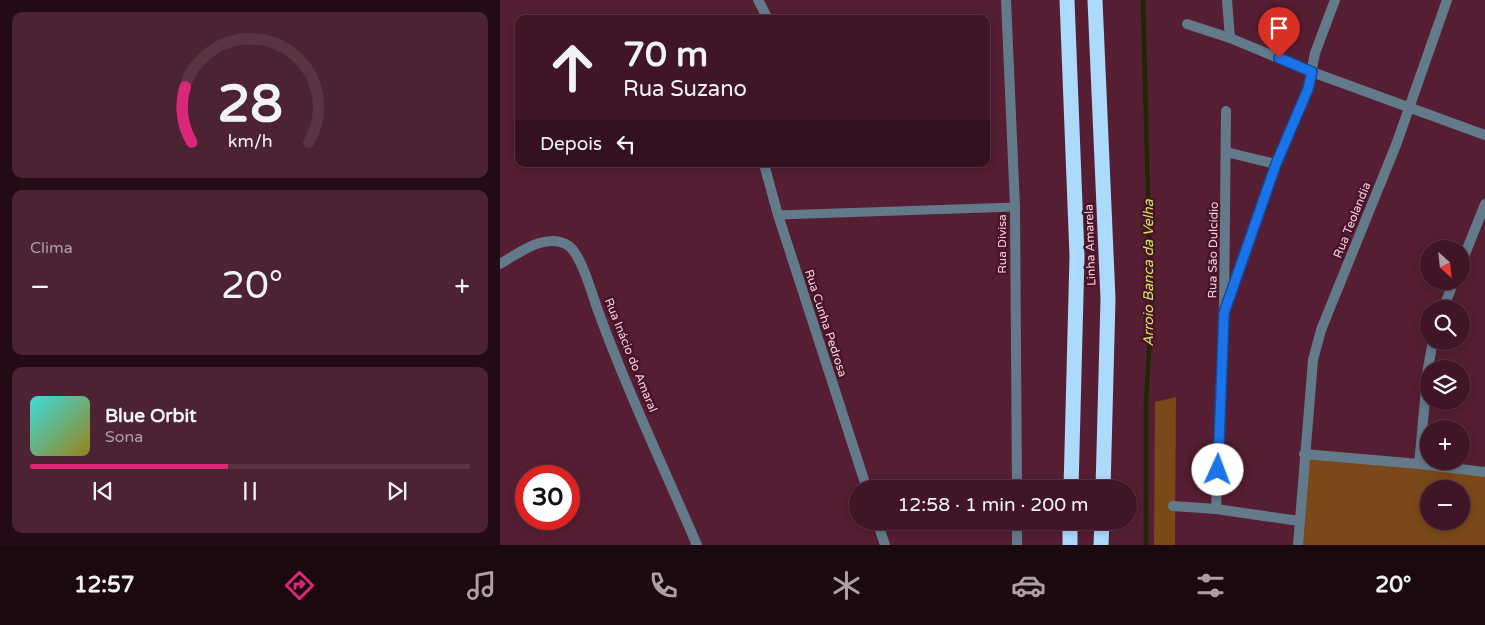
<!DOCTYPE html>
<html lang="pt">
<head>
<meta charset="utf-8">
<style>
  :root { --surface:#401626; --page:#4b2332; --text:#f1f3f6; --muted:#ae9fa7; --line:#593543; --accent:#db2777 }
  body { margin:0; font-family:"Varela Round",sans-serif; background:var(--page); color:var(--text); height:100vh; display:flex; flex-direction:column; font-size:19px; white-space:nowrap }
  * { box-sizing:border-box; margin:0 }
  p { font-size:16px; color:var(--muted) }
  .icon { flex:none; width:28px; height:28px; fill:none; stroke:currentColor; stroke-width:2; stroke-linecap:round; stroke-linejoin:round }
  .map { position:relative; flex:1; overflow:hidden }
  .details { display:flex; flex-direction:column; gap:12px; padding:12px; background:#230c15; width:500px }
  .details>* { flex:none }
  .guide { position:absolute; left:15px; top:15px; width:475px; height:152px; border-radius:10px; box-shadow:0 2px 8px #0003,0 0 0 1px var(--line); background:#401626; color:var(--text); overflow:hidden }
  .needle { width:32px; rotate:153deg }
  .tools { position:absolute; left:920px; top:240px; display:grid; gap:10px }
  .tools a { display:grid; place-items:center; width:50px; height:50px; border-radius:50%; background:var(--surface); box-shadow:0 2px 8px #0003,0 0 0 1px var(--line); font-size:25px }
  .speed { position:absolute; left:15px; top:465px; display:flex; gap:10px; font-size:25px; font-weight:700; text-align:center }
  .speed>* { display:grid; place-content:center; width:65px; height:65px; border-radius:50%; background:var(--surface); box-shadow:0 2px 8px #0003,0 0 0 1px var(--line); line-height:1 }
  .speed .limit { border:8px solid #d22; background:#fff; color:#111 }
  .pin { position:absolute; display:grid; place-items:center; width:42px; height:42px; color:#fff; margin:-51px -21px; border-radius:50% 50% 50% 0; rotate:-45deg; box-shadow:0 0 5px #0007 }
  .pin .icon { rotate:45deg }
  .me { position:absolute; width:55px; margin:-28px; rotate:2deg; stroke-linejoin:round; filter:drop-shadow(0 0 4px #0008) }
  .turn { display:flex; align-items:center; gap:18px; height:105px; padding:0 25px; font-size:22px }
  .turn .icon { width:65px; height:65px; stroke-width:2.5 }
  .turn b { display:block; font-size:35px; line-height:42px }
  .then { display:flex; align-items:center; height:48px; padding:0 25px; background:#0003; gap:10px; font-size:19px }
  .big { font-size:38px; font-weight:600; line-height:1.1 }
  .details .card { flex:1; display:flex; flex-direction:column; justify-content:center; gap:8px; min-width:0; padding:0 18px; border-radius:10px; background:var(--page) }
  .details .dial { align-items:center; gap:0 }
  .dial svg { height:130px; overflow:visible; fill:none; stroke:var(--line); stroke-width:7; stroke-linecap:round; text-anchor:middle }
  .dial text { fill:var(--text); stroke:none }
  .song { display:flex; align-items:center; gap:15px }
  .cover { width:60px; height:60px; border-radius:8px; background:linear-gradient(135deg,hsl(180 70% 55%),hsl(50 70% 35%)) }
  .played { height:5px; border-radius:2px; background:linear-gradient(90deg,var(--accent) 45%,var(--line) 45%) }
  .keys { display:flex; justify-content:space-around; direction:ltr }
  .heat { display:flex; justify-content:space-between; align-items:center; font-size:28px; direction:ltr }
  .trip { position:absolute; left:349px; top:480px; width:288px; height:50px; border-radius:25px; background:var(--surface); box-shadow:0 2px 8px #0003,0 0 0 1px var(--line); font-weight:600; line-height:50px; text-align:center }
  .tab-bar { display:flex; height:80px; justify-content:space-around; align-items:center; background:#1a090f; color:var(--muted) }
  .tab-bar .icon { width:35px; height:35px }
  .tab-bar .on { color:var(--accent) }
  .tab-bar b { font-size:22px; color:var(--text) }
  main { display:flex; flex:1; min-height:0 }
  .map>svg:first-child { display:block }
  .green { fill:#7a4819; fill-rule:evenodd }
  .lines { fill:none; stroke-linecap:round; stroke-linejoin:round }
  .stream { stroke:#1f2603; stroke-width:4.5 }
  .service { stroke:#637a8b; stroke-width:9 }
  .minor { stroke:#637a8b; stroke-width:10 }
  .motorway { stroke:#abdafc; stroke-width:15 }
  .route-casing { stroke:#114b97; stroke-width:12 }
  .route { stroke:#1a73e8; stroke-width:9 }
  .labels { text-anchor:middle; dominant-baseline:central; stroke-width:5; stroke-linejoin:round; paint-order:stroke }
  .street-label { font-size:12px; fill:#f6d1dc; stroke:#491329 }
  .water-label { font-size:14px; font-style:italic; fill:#cde85c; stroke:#491329 }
</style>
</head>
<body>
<main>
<section class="details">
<div class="card dial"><svg viewBox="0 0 100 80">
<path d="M14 69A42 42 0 1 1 86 69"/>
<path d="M14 69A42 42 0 0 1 10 35" stroke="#db2777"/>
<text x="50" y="56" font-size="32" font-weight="700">28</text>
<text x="50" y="72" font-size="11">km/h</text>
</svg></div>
<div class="card"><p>Clima</p>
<div class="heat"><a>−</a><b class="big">20°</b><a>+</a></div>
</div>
<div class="card">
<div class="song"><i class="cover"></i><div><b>Blue Orbit</b><p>Sona</p></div></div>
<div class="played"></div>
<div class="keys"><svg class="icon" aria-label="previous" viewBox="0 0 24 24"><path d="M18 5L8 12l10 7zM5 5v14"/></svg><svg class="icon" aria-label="pause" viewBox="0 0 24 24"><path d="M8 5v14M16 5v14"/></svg><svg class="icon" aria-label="next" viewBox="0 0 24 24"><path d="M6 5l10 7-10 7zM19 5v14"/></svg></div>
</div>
</section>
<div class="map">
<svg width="985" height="545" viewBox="0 0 985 545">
  <rect width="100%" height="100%" fill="#551e32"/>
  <g class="green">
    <path d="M676,397l-1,148h-21l1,-143z"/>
    <path d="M804,454l181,21v70h-185zM929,489h32v32h-32z"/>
  </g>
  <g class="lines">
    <path class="stream" d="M643,0l8,315 -5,90v140"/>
    <path class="service" d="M278,215l237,-8"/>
    <g class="minor">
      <path d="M258,0l10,19"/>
      <path d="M506,0l9,207 2,282"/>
      <path d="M727,0l3,38"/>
      <path d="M687,24l43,14 82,34 173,63"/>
      <path d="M726,152l50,12"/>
      <path d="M264,164l14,51 89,274"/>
      <path d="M0,264c19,-11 47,-33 69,-18 12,9 23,47 28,62 29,80 66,158 100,237"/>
      <path d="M961,264l24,-60"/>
      <path d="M727,305l49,-141 32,-75 7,-36 20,-53"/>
      <path d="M943,309l11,-28"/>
      <path d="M804,454l115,10 66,8"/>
      <path d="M919,464l9,-96 5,-27"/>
      <path d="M673,506l43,3 83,12"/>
      <path d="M716,509l8,-196 2,-202"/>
      <path d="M377,521l8,24"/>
      <path d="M517,545v-24"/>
      <path d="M798,545l15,-185 8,-30 75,-185 51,-145"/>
    </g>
    <g class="motorway">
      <path d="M567,0l10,256 -6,233"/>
      <path d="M595,0l13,299 -5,190"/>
      <path d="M570,545v-24"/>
      <path d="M601,545l1,-24"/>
    </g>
  </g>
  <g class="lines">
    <defs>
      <path id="route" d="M718,470l6,-157 52,-149 32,-75 4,-17 -33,-14"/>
    </defs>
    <use href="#route" class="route-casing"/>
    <use href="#route" class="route"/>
  </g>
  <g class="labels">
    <g class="street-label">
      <text transform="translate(852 220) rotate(-68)">Rua Teolandia</text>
      <text transform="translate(502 244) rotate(-90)">Rua Divisa</text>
      <text transform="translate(590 245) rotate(-92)">Linha Amarela</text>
      <text transform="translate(713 250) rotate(-89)">Rua São Dulcídio</text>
      <text transform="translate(326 323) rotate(72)">Rua Cunha Pedrosa</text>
      <text transform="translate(131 355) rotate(68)">Rua Inácio do Amaral</text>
    </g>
    <g class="water-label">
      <text transform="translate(648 273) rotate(-90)">Arroio Banca da Velha</text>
    </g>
  </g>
</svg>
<div class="tools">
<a><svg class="needle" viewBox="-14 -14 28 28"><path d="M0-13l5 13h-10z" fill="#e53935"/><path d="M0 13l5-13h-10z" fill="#ae9fa7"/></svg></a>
<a><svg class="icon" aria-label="search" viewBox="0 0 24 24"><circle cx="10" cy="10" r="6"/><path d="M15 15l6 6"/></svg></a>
<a><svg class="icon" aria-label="layers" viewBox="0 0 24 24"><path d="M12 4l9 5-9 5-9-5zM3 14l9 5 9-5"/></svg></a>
<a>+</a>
<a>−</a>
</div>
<div class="speed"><div class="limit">30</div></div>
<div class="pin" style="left:779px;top:58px;background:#d93025"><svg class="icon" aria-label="arrive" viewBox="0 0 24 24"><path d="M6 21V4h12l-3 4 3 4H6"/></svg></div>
<svg class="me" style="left:718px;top:470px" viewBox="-20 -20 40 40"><circle r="19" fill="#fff"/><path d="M0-13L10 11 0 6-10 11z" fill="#1a73e8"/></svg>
<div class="trip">12:58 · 1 min · 200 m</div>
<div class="guide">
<div class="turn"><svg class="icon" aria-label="ahead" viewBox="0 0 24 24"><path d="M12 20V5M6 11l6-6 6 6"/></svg><div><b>70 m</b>Rua Suzano</div></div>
<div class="then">Depois<svg class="icon" aria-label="left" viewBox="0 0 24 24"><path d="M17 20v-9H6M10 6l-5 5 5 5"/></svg></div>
</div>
</div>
</main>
<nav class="tab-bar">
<b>12:57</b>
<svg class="icon on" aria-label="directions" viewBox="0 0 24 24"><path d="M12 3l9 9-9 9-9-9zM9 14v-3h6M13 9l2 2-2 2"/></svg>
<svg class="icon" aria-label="music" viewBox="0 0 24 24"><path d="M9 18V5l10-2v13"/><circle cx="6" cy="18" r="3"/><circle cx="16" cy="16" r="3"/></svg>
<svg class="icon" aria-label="phone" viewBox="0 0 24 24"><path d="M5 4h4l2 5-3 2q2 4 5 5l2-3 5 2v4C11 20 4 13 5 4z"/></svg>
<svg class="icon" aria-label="climate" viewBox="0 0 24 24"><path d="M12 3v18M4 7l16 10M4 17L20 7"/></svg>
<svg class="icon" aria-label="car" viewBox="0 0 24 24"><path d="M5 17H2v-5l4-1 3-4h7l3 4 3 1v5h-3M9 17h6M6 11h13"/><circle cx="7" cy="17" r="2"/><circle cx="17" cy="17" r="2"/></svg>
<svg class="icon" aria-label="filters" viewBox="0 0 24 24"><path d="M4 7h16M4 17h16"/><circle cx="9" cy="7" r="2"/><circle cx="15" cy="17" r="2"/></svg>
<b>20°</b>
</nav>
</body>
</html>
